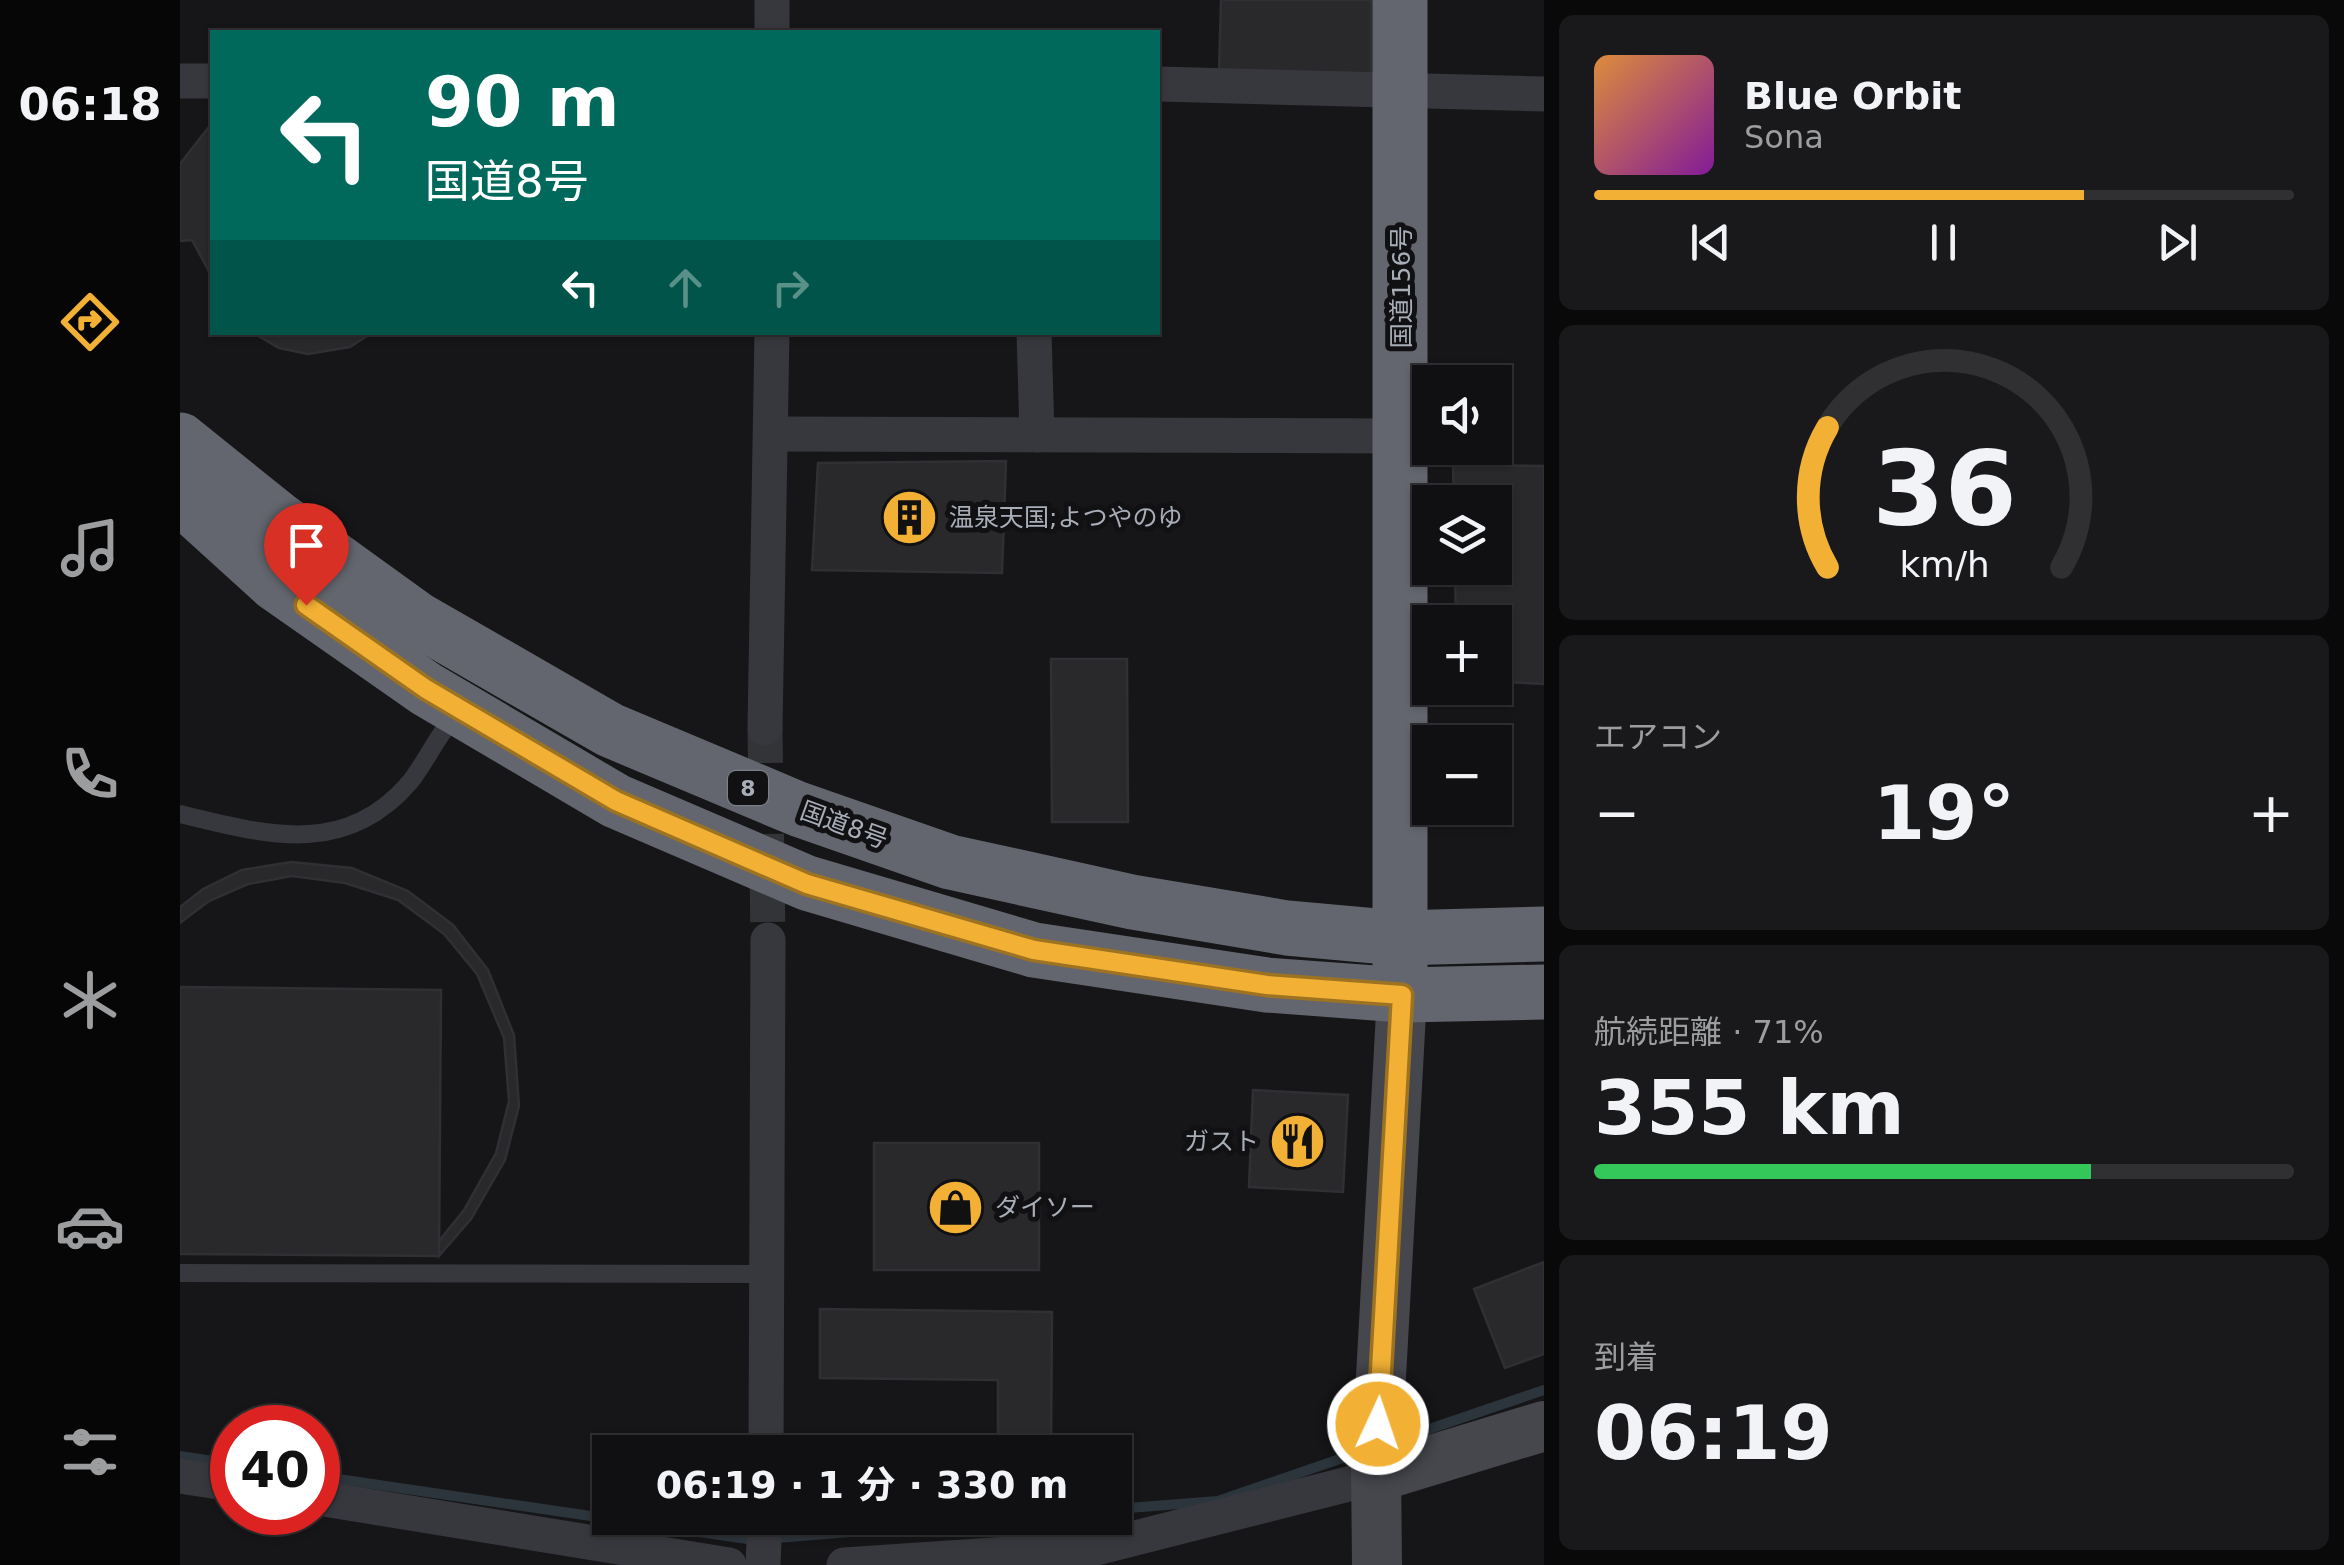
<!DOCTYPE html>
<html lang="ja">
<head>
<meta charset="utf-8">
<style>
  :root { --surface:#101012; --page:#19191b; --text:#f1f3f6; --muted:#9c9d9f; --line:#303032; --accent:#f2b134 }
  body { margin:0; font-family:"DejaVu Sans","Noto Sans JP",sans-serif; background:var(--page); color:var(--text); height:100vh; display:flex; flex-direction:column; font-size:38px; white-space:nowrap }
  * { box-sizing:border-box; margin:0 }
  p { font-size:32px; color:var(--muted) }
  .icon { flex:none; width:55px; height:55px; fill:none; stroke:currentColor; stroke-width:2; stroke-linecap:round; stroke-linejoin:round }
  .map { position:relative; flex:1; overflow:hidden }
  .drawer { display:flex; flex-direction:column; gap:15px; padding:15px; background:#09090a; width:800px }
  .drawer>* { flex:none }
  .hud { position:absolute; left:30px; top:30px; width:950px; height:305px; border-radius:0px; box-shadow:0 2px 8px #0004,0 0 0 2px var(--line); background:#00695c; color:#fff; overflow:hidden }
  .tools { position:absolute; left:1232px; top:365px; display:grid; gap:20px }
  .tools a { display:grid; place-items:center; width:100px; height:100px; border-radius:0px; background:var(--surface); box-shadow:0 2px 8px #0004,0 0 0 2px var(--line); font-size:50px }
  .speed { position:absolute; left:30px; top:1405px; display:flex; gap:20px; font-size:50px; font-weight:700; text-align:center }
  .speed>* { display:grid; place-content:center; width:130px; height:130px; border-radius:50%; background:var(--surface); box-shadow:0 2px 8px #0004,0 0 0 2px var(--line); line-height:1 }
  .speed .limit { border:15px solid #d22; background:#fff; color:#111 }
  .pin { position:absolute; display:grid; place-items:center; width:85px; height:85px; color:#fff; margin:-102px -42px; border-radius:50% 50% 50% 0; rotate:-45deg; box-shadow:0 0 10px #0007 }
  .pin .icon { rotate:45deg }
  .me { position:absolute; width:110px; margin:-55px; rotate:3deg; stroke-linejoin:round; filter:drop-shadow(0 0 8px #0008) }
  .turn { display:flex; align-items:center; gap:35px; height:210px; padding:0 50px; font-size:45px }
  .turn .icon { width:130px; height:130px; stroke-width:2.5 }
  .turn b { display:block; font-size:70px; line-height:85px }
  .lanes { display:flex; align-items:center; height:95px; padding:0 50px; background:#0003; justify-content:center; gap:50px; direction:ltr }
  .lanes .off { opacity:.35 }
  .big { font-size:75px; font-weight:700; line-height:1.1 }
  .drawer .tile { flex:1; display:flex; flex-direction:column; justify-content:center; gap:15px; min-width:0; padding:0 35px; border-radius:15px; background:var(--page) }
  .drawer .dial { align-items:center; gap:0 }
  .dial svg { height:260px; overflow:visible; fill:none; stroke:var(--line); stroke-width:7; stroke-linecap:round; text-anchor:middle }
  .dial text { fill:var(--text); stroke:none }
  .song { display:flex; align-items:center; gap:30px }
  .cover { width:120px; height:120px; border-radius:15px; background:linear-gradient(135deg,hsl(30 70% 55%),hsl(290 70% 35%)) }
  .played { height:10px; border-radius:5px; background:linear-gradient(90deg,var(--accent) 70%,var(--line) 70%) }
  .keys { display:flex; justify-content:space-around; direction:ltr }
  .heat { display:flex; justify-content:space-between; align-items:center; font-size:55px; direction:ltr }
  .charge { height:15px; border-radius:8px; background:linear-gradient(90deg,#34c759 71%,var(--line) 0) }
  .trip { position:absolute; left:412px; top:1435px; width:540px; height:100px; border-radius:0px; background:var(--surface); box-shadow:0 2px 8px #0004,0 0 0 2px var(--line); font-weight:700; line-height:100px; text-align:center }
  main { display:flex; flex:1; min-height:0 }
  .tabs { display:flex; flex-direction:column; width:180px; justify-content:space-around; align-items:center; background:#060607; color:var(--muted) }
  .tabs .icon { width:70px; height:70px }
  .tabs .selected { color:var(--accent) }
  .tabs b { font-size:45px; color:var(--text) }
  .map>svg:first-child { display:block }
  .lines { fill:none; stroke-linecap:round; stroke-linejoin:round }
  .stream { stroke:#2c353c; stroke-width:10 }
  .building { fill:#29292c; stroke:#303034; stroke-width:2.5 }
  .street-tunnel { stroke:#333438; stroke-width:35; stroke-dasharray:35 18; stroke-linecap:butt }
  .lane { stroke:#37383d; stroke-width:18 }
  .street { stroke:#37383d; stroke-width:35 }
  .secondary { stroke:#45474d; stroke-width:50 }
  .highway { stroke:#63666e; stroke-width:55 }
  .route-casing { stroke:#9d7322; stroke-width:25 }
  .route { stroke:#f2b134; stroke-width:18 }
  .labels { text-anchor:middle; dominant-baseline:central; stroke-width:10; stroke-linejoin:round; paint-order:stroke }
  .shield { fill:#111113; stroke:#7b7e86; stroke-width:2.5 }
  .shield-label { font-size:22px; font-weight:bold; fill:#a8adb8 }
  .street-label { font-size:25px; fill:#a8adb8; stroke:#111113 }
  .poi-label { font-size:25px; fill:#a8adb8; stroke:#111113; text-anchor:start }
</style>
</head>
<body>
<main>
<nav class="tabs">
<b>06:18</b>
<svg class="icon selected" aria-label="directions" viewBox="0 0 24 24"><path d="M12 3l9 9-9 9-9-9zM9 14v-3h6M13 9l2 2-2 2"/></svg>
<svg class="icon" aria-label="music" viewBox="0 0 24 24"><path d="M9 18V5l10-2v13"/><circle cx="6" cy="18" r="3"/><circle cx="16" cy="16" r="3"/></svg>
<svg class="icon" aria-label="phone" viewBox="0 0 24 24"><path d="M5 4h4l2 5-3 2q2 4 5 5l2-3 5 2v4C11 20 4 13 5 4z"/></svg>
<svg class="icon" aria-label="climate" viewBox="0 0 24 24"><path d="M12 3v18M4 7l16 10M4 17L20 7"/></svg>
<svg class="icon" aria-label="car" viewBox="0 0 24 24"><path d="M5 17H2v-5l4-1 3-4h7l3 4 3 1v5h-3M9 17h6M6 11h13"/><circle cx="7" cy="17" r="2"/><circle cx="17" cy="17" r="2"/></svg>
<svg class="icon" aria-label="filters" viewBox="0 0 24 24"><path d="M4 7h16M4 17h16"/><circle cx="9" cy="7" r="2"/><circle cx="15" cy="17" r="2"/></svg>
</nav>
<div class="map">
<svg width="1364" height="1565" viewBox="0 0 1364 1565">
  <rect width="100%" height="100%" fill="#161618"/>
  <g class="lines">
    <g class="stream">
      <path d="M1214,1441l150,-51"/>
      <path d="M0,1456l52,8"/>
      <path d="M138,1476l436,64 266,-22"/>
      <path d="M935,1509l103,-8 145,-50"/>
    </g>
  </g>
  <g class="building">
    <path d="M1041,0h150v80l-152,-8z"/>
    <path d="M32,123v154l-20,-37 -12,1v-77z"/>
    <path d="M72,332h121l-23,15 -42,7 -29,-6z"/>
    <path d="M826,461l-4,112 -190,-3 6,-107z"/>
    <path d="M1273,465l91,1v218l-39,-2v-37l-10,-1v-22h-39l-1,-54h40v-66h-41z"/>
    <path d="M871,659h76l1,163h-76z"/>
    <path d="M111,862l61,6 56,23 45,34 35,45 26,65 5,71 -14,54 -34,59 -32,37v-15l25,-31 32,-57 13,-52 -5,-63 -27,-64 -33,-40 -46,-34 -53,-17 -53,-7 -44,8 -39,17 -29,22v-16l23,-18 39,-19z"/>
    <path d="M0,987l261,3 -2,266 -259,-2z"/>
    <path d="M1073,1090l95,5 -5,97 -94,-5z"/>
    <rect x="694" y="1143" width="165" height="127"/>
    <path d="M1364,1262v92l-39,14 -31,-79z"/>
    <path d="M640,1309l232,3 -1,140h-53v-72l-178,-2z"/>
  </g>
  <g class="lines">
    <path class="street-tunnel" d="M585,728l3,212"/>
    <g class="lane">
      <path d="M0,814c84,20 164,45 230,-32 12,-15 22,-35 34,-52"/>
      <path d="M0,1273l588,1"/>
    </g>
    <g class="street">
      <path d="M592,0v32"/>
      <path d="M0,81h32"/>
      <path d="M978,84l386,10"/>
      <path d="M854,332l3,103"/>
      <path d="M593,434l629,2"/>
      <path d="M585,728l7,-396"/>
      <path d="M586,1452l2,-512"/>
      <path d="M0,1476l52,8"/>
      <path d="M138,1498l411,67"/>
      <path d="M583,1565l2,-47"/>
      <path d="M664,1565l252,-17 280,-71"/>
    </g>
    <g class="secondary">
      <path d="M1196,1477l168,-51"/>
      <path d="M1197,1565l-1,-97 26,-473"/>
    </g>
    <g class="highway">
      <path d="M0,440l97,78 140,101 193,111 188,79 152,53 182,40 155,26 111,10 146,-4"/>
      <path d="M0,497l96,87 150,105 190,112 191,82 227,67 233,35 135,10 142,-3"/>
      <path d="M1220,972v-972"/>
    </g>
  </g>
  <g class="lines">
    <defs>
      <path id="route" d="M126,605l120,84 190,112 191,83 227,66 233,35 135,10 -24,429"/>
    </defs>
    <use href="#route" class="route-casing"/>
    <use href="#route" class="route"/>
  </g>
  <defs>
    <symbol id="building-disc" viewBox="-11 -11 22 22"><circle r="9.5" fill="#f2b134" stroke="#111113"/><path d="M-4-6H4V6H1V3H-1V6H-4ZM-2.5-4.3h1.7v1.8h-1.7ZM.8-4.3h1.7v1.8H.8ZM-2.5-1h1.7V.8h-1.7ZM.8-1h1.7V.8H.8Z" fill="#111"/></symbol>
    <symbol id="restaurant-disc" viewBox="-11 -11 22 22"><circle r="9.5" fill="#f2b134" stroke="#111113"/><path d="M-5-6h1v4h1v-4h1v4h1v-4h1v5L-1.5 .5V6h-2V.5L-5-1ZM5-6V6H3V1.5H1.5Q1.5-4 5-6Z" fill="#111"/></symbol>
    <symbol id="shop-disc" viewBox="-11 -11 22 22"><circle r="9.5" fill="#f2b134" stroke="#111113"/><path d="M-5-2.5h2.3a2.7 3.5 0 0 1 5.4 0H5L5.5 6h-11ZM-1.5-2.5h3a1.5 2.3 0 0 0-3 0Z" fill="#111"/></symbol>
  </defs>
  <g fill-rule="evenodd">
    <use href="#building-disc" x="698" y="486" width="63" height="63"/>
    <use href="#restaurant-disc" x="1086" y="1110" width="63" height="63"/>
    <use href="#shop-disc" x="744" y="1176" width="63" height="63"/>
  </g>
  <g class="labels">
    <rect class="shield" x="548" y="771" width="40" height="34" rx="8"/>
    <g class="shield-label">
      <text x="568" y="788">8</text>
    </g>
    <g class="street-label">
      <text transform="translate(1221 287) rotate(-90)">国道156号</text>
      <text transform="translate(664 825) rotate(20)">国道8号</text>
    </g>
    <g class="poi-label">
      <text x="769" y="517">温泉天国;よつやのゆ</text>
      <text x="1079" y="1141" text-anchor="end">ガスト</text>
      <text x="815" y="1207">ダイソー</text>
    </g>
  </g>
</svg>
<div class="tools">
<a><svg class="icon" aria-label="sound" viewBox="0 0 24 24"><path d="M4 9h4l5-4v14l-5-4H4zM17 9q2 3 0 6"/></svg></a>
<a><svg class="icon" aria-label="layers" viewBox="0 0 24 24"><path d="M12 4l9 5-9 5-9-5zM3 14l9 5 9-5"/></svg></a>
<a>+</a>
<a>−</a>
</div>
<div class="speed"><div class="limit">40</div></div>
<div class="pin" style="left:126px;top:605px;background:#d93025"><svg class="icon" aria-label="arrive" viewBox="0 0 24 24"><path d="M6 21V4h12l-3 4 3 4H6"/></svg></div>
<svg class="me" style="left:1198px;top:1424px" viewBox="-20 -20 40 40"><circle r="17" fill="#f2b134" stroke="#fff" stroke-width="3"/><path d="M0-11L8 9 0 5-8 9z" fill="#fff"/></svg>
<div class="trip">06:19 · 1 分 · 330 m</div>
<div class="hud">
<div class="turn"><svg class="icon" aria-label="left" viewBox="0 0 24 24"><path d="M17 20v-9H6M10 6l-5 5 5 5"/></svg><div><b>90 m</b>国道8号</div></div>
<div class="lanes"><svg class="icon" aria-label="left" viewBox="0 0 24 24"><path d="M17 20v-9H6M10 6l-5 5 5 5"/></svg><svg class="icon off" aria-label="ahead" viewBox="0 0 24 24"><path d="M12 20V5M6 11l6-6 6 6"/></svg><svg class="icon off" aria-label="right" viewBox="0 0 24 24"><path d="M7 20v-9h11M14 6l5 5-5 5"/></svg></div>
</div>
</div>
<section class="drawer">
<div class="tile">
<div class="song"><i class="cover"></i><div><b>Blue Orbit</b><p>Sona</p></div></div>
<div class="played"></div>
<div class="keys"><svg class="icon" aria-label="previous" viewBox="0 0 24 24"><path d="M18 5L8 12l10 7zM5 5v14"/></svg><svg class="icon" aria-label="pause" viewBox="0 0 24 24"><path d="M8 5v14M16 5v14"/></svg><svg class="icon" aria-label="next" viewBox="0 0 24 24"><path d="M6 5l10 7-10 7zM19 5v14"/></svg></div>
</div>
<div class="tile dial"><svg viewBox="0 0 100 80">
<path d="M14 69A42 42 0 1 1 86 69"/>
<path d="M14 69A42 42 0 0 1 14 26" stroke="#f2b134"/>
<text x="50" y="56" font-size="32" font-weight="700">36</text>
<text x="50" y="72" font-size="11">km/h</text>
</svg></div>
<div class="tile"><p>エアコン</p>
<div class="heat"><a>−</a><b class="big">19°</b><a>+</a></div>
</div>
<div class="tile"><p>航続距離 · 71%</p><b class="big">355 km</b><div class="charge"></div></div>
<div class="tile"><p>到着</p><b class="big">06:19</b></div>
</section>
</main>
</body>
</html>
